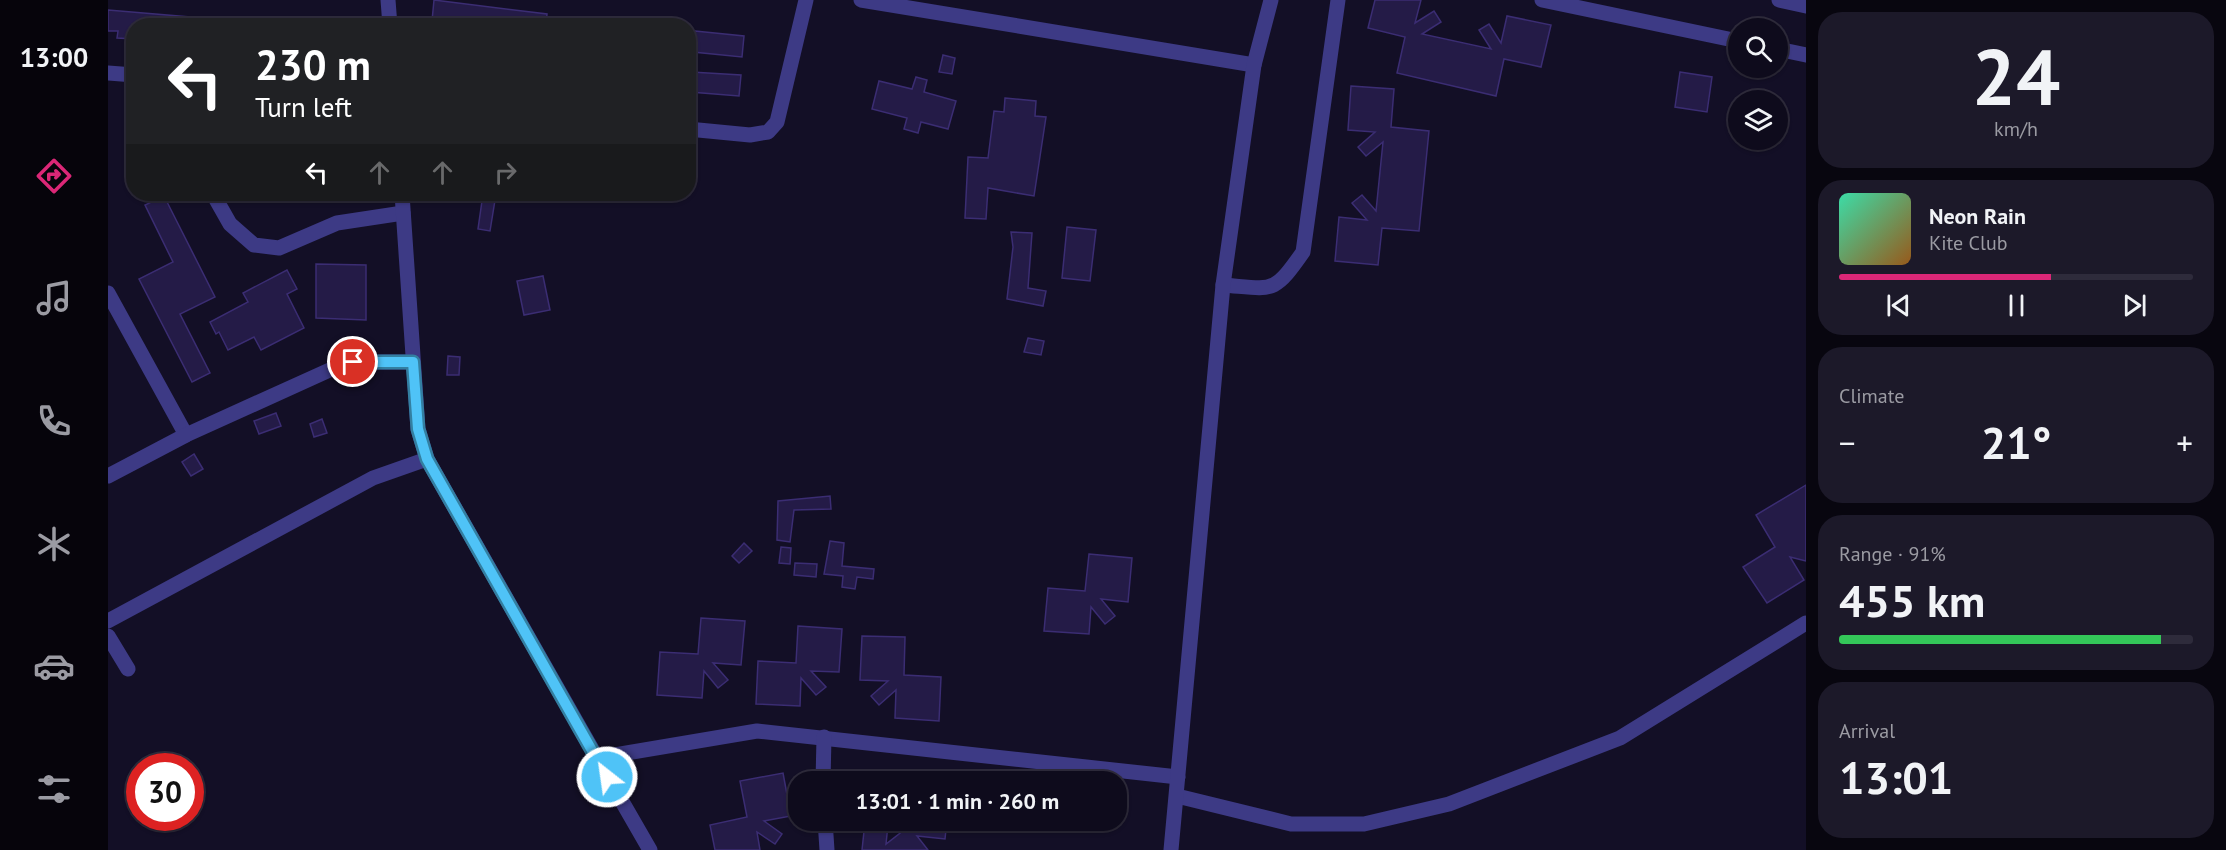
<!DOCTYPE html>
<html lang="en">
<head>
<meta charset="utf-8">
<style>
  :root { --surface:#0e0b1c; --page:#1c1929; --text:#f1f3f6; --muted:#9b9ba3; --line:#2e2b3b; --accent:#db2777 }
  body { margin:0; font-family:"PT Sans",sans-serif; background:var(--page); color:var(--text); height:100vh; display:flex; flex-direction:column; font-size:22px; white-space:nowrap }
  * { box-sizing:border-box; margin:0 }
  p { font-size:20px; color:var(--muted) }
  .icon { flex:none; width:33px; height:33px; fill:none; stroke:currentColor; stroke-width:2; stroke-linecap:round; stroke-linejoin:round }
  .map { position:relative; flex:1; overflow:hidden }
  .panel { display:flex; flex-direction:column; gap:12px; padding:12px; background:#08060f; width:420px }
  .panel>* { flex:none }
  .top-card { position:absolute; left:18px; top:18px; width:570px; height:183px; border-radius:24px; box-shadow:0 2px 4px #0004,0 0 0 2px var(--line); background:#202124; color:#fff; overflow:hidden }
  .fabs { position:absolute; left:1620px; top:18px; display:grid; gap:12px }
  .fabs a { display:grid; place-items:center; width:60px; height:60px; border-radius:50%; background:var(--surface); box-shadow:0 2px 4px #0004,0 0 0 2px var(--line); font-size:30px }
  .speed { position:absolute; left:18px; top:753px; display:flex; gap:12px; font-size:30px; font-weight:700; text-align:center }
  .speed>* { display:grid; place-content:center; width:78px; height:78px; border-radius:50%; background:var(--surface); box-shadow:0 2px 4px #0004,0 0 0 2px var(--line); line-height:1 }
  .speed .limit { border:9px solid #d22; background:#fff; color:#111 }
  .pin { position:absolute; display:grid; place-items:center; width:51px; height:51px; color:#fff; margin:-26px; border:3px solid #fff; border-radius:50%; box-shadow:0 2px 6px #0007 }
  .me { position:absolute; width:66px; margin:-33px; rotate:330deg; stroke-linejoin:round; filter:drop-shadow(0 0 4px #0008) }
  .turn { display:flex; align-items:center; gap:21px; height:126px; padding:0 30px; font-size:27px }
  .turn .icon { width:78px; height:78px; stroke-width:2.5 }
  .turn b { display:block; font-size:42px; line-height:51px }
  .lanes { display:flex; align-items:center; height:57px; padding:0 30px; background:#0003; justify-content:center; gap:30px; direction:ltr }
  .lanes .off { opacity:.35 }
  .big { font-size:45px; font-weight:700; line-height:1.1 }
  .panel .card { flex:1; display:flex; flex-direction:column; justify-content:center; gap:9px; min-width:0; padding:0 21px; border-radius:24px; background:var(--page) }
  .panel .dial { align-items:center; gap:0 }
  .dial b { font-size:78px; line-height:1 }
  .song { display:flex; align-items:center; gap:18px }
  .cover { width:72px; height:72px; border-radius:9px; background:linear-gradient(135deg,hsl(160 70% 55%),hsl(30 70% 35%)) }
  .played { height:6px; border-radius:3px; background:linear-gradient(90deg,var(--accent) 60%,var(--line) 60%) }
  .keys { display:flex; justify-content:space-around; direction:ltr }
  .heat { display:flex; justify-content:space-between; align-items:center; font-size:33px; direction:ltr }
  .charge { height:9px; border-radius:4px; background:linear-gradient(90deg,#34c759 91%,var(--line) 0) }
  .trip { position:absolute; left:680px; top:771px; width:339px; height:60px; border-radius:24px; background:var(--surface); box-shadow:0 2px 4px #0004,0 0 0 2px var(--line); font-weight:700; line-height:60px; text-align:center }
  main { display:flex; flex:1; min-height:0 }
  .tabs { display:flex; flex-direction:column; width:108px; justify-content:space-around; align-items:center; background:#06040b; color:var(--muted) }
  .tabs .icon { width:42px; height:42px }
  .tabs .selected { color:var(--accent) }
  .tabs b { font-size:27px; color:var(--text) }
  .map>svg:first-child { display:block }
  .building { fill:#241b47; stroke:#3b2d73; stroke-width:1.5 }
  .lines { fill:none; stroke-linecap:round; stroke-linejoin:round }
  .minor { stroke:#3d3a85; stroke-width:15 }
  .route-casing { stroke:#337fa1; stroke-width:15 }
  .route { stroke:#4fc3f7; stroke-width:10 }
</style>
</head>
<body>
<main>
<nav class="tabs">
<b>13:00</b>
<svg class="icon selected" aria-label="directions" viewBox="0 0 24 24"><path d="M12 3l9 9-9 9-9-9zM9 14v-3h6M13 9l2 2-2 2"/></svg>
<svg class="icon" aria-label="music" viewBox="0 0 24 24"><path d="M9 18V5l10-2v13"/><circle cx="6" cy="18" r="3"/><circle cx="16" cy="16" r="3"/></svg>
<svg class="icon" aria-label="phone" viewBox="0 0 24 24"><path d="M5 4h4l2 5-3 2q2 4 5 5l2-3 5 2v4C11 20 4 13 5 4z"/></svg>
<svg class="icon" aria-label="climate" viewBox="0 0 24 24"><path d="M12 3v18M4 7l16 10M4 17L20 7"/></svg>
<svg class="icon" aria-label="car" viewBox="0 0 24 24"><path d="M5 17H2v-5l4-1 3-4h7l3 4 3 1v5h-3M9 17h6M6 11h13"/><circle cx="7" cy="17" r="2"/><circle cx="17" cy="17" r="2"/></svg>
<svg class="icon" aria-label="filters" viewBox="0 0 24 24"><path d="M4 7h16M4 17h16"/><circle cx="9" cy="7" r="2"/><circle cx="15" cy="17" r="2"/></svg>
</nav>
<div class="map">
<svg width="1698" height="850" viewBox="0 0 1698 850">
  <rect width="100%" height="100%" fill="#130f26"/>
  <g class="building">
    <path d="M326,0l113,14 -1,12h-70l-44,-5z"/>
    <path d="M1267,0h46l-6,23 19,-12 7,11 -19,12 69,15 -12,-19 10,-6 12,19 6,-27 44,9 -10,42 -37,-8 -8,37 -99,-23 8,-36 -37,-9z"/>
    <path d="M0,10l94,8 -1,8h-67v13l-17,-1 1,-7h-10z"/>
    <path d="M587,31l49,5 -2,21 -49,-5z"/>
    <path d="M835,55l12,3 -3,16 -13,-2z"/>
    <path d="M583,72l50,3 -2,21 -49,-4z"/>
    <path d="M1572,72l32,5 -5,35 -32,-5z"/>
    <path d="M808,77l11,3 -3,12 32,9 -8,28 -27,-7 -3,11 -14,-4 3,-11 -35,-9 7,-28 33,8z"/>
    <path d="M1243,86l43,3 -3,38 38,4 -10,100 -37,-3 -4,37 -43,-4 4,-44 28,3 -15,-17 10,-8 14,16 7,-69 -17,14 -8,-9 17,-15 -27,-2z"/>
    <path d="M897,98l31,3 -1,15 11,1 -12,79 -46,-8 -2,31 -21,-1 3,-61 20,1 6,-47 10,1z"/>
    <path d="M375,194h13l-6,37 -12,-2z"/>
    <path d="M56,196l51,101 -35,17 30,59 -18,9 -53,-103 34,-17 -28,-57z"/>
    <path d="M959,227l29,3 -6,51 -28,-3z"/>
    <path d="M903,232l21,1 -4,55 18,3 -3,15 -36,-7 6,-52z"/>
    <path d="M208,264l50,1v55l-50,-2z"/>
    <path d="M179,270l10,19 -10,5 17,34 -43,22 -7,-13 -26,13 -9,-18 -3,2 -6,-12 38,-20 -5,-9z"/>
    <path d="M435,276l7,34 -26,5 -7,-34z"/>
    <path d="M920,338l16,3 -3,14 -17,-3z"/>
    <path d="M340,356l12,1 -1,18h-12z"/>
    <path d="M168,413l5,13 -22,8 -5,-13z"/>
    <path d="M214,419l5,14 -13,4 -4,-13z"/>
    <path d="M86,454l9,15 -12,7 -9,-14z"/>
    <path d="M1698,485v76l-16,-4 14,23 -37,23 -24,-36 32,-20 -19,-32z"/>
    <path d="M722,496l1,13 -37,1 -4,32 -13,-2 1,-39z"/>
    <path d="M722,541l14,2 -2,23 32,3 -1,10 -16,-2 -2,12 -13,-2 1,-11 -19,-2z"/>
    <path d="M636,543l8,8 -13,12 -7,-7z"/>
    <path d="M673,547l10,1 -1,16 -11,-1z"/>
    <path d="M981,554l43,4 -4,44 -27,-3 14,17 -10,8 -14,-17 -2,27 -45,-3 4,-43 37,3z"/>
    <path d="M687,563l22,1 -1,13 -22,-2z"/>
    <path d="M593,618l44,3 -4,44 -28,-2 15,17 -10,8 -14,-17 -2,27 -45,-3 3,-43 38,2z"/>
    <path d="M690,626l44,3 -3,43 -28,-1 15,16 -10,8 -15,-17 -1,28 -44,-2 2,-43 38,2z"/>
    <path d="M754,636l43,1 -1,38 37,2 -2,44 -44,-3 1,-28 -17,15 -8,-9 17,-15 -28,-1z"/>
    <path d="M675,773l8,43 -27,5 18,13 -7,10 -18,-12 3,18h-45l-5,-25 37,-8 -7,-36z"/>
    <path d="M809,820h30l-2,19 -28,-3 11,14h-66l3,-28 23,3 -2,19z"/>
  </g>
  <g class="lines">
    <g class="minor">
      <path d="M280,0l2,26"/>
      <path d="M753,0l393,65"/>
      <path d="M1434,0l196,41"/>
      <path d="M1671,0l27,6"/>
      <path d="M1670,49l28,6"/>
      <path d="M0,73l26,2"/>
      <path d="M580,129l62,6 18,-3 9,-10 29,-122"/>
      <path d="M105,194l17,30 24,21 25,3 58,-25 66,-10"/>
      <path d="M294,194l16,235 9,30 170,299 160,-27 421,46"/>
      <path d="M1115,285c50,4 50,10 80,-33l35,-252"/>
      <path d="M0,293l78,142"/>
      <path d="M0,476l78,-41 148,-67 19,-6h60"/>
      <path d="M0,621l265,-143 54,-19"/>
      <path d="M0,636l20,33"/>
      <path d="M489,758l53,92"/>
      <path d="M715,782l1,-45"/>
      <path d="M1069,796l114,28h73l85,-20 171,-66 186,-115"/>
      <path d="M717,820l2,30"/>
      <path d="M1063,850l52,-565 31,-220 17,-65"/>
    </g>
  </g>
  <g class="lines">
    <defs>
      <path id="route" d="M245,362h60l5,67 9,30 180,318"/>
    </defs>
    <use href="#route" class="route-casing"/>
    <use href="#route" class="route"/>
  </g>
</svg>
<div class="fabs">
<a><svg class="icon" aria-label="search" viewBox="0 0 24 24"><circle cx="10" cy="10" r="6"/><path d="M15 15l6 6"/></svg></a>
<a><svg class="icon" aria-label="layers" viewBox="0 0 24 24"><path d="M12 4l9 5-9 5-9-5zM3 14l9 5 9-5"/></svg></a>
</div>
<div class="speed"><div class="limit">30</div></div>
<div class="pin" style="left:245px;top:362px;background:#d93025"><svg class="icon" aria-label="arrive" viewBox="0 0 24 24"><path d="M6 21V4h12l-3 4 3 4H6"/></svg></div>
<svg class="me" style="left:499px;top:777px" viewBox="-20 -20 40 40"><circle r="17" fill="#4fc3f7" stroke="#fff" stroke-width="3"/><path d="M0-11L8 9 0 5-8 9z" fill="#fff"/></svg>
<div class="trip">13:01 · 1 min · 260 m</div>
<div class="top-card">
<div class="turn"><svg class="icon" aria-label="left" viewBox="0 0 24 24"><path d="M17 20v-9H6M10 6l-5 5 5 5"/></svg><div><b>230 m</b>Turn left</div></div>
<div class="lanes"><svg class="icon" aria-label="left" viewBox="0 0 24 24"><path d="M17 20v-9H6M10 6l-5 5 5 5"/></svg><svg class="icon off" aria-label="ahead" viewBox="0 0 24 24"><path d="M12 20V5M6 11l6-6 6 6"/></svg><svg class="icon off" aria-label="ahead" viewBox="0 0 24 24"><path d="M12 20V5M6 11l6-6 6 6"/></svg><svg class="icon off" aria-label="right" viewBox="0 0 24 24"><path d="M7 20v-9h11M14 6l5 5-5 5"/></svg></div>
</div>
</div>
<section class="panel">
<div class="card dial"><b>24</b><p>km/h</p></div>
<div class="card">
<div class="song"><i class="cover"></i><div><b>Neon Rain</b><p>Kite Club</p></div></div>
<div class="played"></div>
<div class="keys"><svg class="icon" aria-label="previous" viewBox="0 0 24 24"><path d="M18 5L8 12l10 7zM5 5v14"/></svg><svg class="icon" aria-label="pause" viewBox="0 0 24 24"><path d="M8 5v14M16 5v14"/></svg><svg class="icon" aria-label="next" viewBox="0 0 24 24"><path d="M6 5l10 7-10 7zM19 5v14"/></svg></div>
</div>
<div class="card"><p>Climate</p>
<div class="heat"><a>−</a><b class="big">21°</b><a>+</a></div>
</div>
<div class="card"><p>Range · 91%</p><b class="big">455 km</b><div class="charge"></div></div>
<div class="card"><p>Arrival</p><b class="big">13:01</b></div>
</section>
</main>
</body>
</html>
